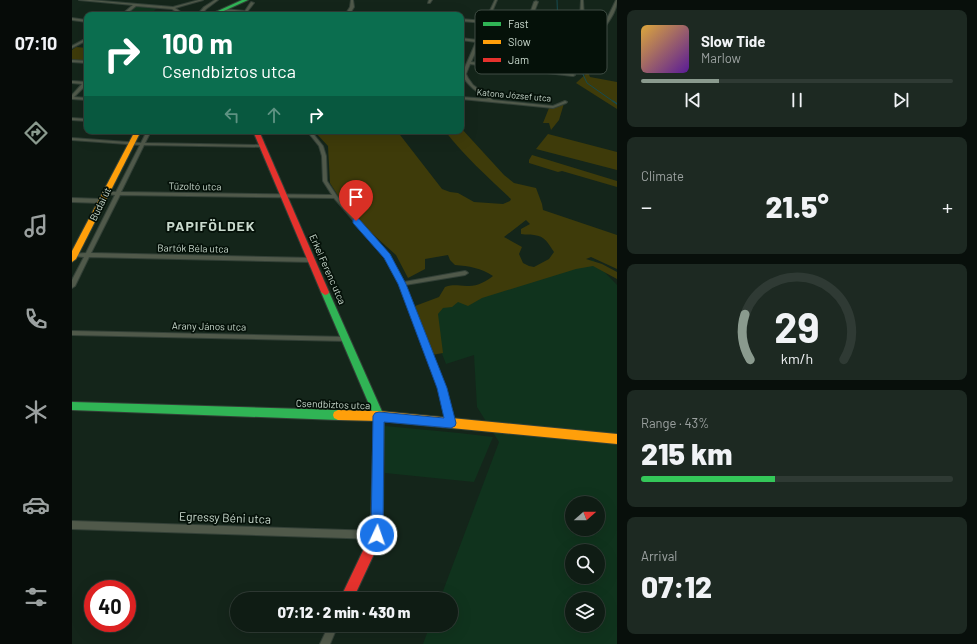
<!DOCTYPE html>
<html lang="en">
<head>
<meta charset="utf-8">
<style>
  :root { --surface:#0f1c14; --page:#1d2922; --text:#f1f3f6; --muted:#9ba1a0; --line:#2f3a34; --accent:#8a9a8e }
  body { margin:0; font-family:Barlow,sans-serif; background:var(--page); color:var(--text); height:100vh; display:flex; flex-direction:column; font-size:15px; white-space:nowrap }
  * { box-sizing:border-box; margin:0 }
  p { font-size:13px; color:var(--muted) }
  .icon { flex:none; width:22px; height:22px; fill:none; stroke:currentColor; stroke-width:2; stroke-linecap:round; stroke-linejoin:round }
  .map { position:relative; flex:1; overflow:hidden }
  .side { display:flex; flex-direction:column; gap:10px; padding:10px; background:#080f0b; width:360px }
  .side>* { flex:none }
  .guide { position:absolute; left:12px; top:12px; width:380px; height:122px; border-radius:8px; box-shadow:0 4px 16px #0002,0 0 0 1px var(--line); background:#0b6e4f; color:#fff; overflow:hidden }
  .needle { width:26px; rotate:69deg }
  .fabs { position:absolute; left:493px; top:496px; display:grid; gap:8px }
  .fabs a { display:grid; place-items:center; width:40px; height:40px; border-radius:50%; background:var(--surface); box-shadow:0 4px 16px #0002,0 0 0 1px var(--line); font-size:20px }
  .speed { position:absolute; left:12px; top:580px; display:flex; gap:8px; font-size:20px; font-weight:700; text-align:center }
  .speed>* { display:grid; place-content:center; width:52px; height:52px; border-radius:50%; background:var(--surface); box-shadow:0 4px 16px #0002,0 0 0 1px var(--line); line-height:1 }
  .speed .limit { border:6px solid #d22; background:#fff; color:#111 }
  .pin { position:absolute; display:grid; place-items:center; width:34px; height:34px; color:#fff; margin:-41px -17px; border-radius:50% 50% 50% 0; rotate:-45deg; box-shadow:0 0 4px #0007 }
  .pin .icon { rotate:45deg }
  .me { position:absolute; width:44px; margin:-22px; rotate:3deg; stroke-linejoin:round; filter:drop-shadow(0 0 3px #0008) }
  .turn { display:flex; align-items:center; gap:14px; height:84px; padding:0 12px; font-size:18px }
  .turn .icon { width:52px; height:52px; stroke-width:2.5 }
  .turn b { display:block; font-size:28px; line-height:34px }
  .lanes { display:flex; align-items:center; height:38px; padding:0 12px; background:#0003; justify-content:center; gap:20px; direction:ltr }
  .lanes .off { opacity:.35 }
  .big { font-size:30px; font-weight:800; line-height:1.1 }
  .side .card { flex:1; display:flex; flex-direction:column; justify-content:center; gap:6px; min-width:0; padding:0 14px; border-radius:8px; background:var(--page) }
  .side .dial { align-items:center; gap:0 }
  .dial svg { height:104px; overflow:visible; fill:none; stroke:var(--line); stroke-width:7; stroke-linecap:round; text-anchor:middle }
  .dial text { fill:var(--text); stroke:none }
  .song { display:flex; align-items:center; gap:12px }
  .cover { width:48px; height:48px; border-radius:6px; background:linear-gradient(135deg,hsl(40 70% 55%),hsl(270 70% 35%)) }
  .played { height:4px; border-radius:2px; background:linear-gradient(90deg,var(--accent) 25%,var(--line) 25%) }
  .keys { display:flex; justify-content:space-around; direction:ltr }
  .heat { display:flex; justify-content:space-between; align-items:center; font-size:22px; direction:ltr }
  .charge { height:6px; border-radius:3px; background:linear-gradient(90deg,#34c759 43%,var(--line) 0) }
  .trip { position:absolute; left:158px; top:592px; width:228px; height:40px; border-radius:20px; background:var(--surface); box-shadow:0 4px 16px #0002,0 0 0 1px var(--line); font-weight:800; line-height:40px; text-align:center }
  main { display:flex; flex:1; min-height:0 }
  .tabs { display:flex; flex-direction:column; width:72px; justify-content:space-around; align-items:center; background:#060b08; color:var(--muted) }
  .tabs .icon { width:28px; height:28px }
  .tabs .selected { color:var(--accent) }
  .tabs b { font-size:18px; color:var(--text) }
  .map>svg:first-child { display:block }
  .built { fill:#10331d; fill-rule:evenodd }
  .green { fill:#3e3b0a; fill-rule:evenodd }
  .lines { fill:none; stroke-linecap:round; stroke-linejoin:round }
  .stream-far1 { stroke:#164b51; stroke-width:1 }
  .stream { stroke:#164b51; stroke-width:1.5 }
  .street-casing { stroke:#334037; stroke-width:2 }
  .fast-casing { stroke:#334037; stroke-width:2 }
  .slow-casing { stroke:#334037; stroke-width:2 }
  .jam-casing { stroke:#334037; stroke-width:2 }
  .street { fill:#50594a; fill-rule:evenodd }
  .fast { fill:#30b455; fill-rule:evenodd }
  .slow { fill:#ff9f0a; fill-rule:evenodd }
  .jam { fill:#e5322d; fill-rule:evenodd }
  .route { fill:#1a73e8; stroke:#114b97 }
  .labels { text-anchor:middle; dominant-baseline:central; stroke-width:3.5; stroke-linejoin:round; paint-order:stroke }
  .far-street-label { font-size:9px; fill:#c9d9cd; stroke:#051109 }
  .street-label { font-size:10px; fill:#c9d9cd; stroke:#051109 }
  .near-street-label { font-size:12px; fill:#c9d9cd; stroke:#051109 }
  .district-label { font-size:14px; font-weight:bold; letter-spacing:1px; fill:#c9d9cd; stroke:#051109 }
  .key { fill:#051109; stroke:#404d44; stroke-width:1 }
  .key-label { font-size:11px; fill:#c9d9cd }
</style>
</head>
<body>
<main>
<nav class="tabs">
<b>07:10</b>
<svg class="icon selected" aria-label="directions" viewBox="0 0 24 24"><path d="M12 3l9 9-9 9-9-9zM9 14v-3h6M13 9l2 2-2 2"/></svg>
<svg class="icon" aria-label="music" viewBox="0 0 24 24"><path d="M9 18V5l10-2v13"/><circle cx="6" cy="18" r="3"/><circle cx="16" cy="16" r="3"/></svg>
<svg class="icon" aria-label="phone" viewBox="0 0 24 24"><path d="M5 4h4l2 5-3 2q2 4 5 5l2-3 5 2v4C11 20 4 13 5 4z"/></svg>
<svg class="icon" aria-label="climate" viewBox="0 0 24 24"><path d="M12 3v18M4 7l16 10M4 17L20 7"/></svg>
<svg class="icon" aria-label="car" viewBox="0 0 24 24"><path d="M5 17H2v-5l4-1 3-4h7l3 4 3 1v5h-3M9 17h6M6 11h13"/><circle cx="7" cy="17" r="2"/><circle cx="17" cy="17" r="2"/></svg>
<svg class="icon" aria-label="filters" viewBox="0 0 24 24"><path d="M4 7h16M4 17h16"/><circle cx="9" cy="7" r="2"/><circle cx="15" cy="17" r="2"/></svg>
</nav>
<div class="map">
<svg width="545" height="644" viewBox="0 0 545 644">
  <rect width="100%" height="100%" fill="#14251a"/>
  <g class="built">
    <path d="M64,6l21,2 -7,7 -23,-1z"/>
    <path d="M521,260l24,25v359h-194l7,-19h21v-26h-11l59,-157 -22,-35 -3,-52 -28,9 -23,-59zM500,503h26v26h-26zM500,551h26v26h-26zM500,599h26v26h-26z"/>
    <path d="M313,426l74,7 34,4 -19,45 -89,-9z"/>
  </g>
  <g class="green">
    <path d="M4,47l11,1v13l-15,-1v-10z"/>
    <path d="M516,72l2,5 27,5v27l-41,-26z"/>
    <path d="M493,100l-6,20 -8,10 -2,-7h-6l6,-15z"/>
    <path d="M389,128l43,47 10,8 22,5 6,16 1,6 74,25v34l-26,-12 -5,2 16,5 15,8v7l-24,-13 -17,3 -94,29 -14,8 -10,-4 -6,5 -9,1 -5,6 5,39 -11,2 -17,-49 24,-9 6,-10c10,-3 12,-1 22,-1 9,1 20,-5 26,-10 -12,-8 -24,-10 -38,-11l-5,-5 -2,-5 -23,4v10l-17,9 -12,-23 -29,-26 -16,-17 -9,-10 -12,-19 -2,-37 -14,-15h83l45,58 8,3 8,1 16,9 29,2 7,-3 1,-2c-23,-22 -47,-43 -66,-68h16zM454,220l4,4 -9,5v5c6,1 8,0 13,1 11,1 14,8 20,17l-5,7 -15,8 -5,-1 -6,-3 -4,-9 3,-7 -18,-10z"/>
    <path d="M476,134l69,18v18l-81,-21z"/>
    <path d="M460,155l85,26v6l-55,-16 -4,1 -29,-9v-3z"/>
  </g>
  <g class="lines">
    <path class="stream-far1" d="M485,0l1,26 6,7 23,50 27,19"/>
    <path class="stream" d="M541,101l4,3"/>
    <defs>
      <g id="street">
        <path d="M7,0h11l83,7 26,-7h4l-28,8 10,7h-4l-9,-6 -36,-3 -11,9h-4l12,-10z"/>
        <path d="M143,0h3l-12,9 -5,6h-4l7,-8z"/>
        <path d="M279,0h2l1,7 -5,8h-4l5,-8z"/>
        <path d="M357,0h3l-2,3h-2z"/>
        <path d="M423,0h2l-17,40 39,4 15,-42 2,-1 2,1 -10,26 28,2 2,1 -2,1 -28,-2 -5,14 41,4 2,1 -2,1 -84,-8 -9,20 102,12 2,1 -2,1 -103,-12 -4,10 2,4 5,7 20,15 60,6 12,-5 2,1 -1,1 -13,5 -92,-9v-2l27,2c-10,-7 -21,-13 -26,-25l14,-32 -15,-2v-2l16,2 8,-17 -24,-2v-2l24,2z"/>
        <path d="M509,0h2l1,18 -2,1 -2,-1z"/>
        <path d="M544,0h1c0,13 -11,24 -17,35 -2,5 -4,11 -5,16l1,1 -2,1 -5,16 -3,1 5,-17 -15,-3 2,-1 13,2 5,-14 -26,-3 -2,-1 2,-1 27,3 9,-14z"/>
        <path d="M179,2l3,1 -7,9 22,3 -24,-1 -23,-4 2,-1 21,2z"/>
        <path d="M0,18l14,2 1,2 -15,-2z"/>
        <path d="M15,38v2l-15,8v-2z"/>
        <path d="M0,60l15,1v2l-15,-1z"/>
        <path d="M0,81l15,1v2l-13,13 13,1v2l-15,-1v-4l10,-11 -10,-1z"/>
        <path d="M0,118l15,1v2l-15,-1z"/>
        <path d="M75,131h4l-6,12 117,2 2,1 -2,1 -118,-2 -23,47 211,3 -9,-14 -1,-25 -3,-10 -12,-15h4l12,15 3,10 1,25 10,15 52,59 15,27 61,-11 2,1 1,1 -3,2 -60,10 40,103 9,35 -1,2 -2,1 -2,-1 -1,-2 -9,-35 -40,-104 -14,-27 -51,-59 -214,-3 -29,58 221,5 3,2 -3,2 -223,-5 -14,29 -3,2v-8l12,-23 -12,-1v-2l14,-1 29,-58 -9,-1 -2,-1 2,-1h10l24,-47 -68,-5v-2l69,5z"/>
        <path d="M0,198l29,1 2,2 -2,2 -29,-1z"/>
        <path d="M0,331l274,6h2l1,2 -1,2h-2l-274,-6z"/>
        <path d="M0,521l305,10 3,1 1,3 -1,3 -3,1 -305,-10z"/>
        <path d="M257,625h9l-8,19h-10z"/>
      </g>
      <g id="fast">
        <path d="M170,0h6l-33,15h-6z"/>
        <path d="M253,289l4,3 55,124 -1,99 -2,4 -4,2 -4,-2 -2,-4 3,-99 -53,-124z"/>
        <path d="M0,402l266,8 4,2 1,3 -1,3 -4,2 -266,-10z"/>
      </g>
      <g id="slow">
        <path d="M63,131h6l-65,128 -4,3v-11z"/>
        <path d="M266,410l41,1 238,23v10l-238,-23 -41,-1 -4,-2 -1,-3 1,-3z"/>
      </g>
      <g id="jam">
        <path d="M181,131h6l70,161 -1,2 -3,1 -4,-3z"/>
        <path d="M305,509l4,2c3,7 3,21 0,28l-28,60h-13l31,-65v-19l2,-4z"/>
      </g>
    </defs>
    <use href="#street" class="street-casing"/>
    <use href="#fast" class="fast-casing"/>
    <use href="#slow" class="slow-casing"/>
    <use href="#jam" class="jam-casing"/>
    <use href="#street" class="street"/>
    <use href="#fast" class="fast"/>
    <use href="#slow" class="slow"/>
    <use href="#jam" class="jam"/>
  </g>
  <path class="route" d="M284,218l3,1 31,35 16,30 41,104 9,35 -1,3 -4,2 -67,-6 -1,113 -2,4 -4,2 -4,-2 -2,-4 2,-119 2,-3 4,-1 65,6 -7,-30 -39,-104 -14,-26 -31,-35v-4z"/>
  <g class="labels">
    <g class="far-street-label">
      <text transform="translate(442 95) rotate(5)">Katona József utca</text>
    </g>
    <g class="street-label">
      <text transform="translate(123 186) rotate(1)">Tűzoltó utca</text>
      <text transform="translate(28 204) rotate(-64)">Budai út</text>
      <text transform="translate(121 248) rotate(1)">Bartók Béla utca</text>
      <text transform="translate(256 269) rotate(66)">Erkel Ferenc utca</text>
      <text transform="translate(137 326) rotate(1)">Arany János utca</text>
      <text transform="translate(261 404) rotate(2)">Csendbiztos utca</text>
    </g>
    <g class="near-street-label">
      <text transform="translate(153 517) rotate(2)">Egressy Béni utca</text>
    </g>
    <g class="district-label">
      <text x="139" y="225">PAPIFÖLDEK</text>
    </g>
  </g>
  <rect x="403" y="10" width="132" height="64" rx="6" class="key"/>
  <rect x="411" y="22" width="18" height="4" fill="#30b455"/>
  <rect x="411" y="40" width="18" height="4" fill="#ff9f0a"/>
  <rect x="411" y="58" width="18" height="4" fill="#e5322d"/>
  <g class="key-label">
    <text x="436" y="28">Fast</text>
    <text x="436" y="46">Slow</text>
    <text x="436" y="64">Jam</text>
  </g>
</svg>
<div class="fabs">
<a><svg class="needle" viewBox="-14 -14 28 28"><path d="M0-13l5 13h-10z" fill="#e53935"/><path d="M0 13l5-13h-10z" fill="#9ba1a0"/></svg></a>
<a><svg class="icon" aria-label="search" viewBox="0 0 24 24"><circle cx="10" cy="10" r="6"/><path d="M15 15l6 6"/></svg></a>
<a><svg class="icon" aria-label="layers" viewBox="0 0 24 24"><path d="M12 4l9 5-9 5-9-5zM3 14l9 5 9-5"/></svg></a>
</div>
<div class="speed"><div class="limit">40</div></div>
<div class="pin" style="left:284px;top:221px;background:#d93025"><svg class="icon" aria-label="arrive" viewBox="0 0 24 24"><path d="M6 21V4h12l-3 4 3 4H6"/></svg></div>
<svg class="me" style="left:305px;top:535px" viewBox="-20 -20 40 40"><circle r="17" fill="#1a73e8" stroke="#fff" stroke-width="3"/><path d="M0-11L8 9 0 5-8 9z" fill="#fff"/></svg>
<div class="trip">07:12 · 2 min · 430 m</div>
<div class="guide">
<div class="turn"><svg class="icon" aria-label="right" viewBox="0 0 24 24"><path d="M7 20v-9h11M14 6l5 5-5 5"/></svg><div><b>100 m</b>Csendbiztos utca</div></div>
<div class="lanes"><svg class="icon off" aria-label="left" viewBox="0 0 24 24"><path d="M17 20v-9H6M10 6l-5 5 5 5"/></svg><svg class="icon off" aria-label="ahead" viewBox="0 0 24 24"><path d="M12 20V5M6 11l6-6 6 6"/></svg><svg class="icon" aria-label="right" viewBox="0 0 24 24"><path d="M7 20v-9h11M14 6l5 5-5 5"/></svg></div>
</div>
</div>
<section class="side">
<div class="card">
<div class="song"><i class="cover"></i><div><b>Slow Tide</b><p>Marlow</p></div></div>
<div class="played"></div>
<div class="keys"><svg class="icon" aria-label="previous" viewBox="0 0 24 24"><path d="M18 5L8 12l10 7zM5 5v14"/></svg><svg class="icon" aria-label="pause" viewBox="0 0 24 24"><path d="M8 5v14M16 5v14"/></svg><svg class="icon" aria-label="next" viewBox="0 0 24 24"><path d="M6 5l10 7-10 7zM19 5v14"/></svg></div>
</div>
<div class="card"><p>Climate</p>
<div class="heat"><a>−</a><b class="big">21.5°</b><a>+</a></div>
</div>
<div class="card dial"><svg viewBox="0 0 100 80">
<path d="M14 69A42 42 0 1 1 86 69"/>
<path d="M14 69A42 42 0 0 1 10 34" stroke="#8a9a8e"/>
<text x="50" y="56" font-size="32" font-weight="700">29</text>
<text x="50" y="72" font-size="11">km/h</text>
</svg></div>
<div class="card"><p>Range · 43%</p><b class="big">215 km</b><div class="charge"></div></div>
<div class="card"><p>Arrival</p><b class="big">07:12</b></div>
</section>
</main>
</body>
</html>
